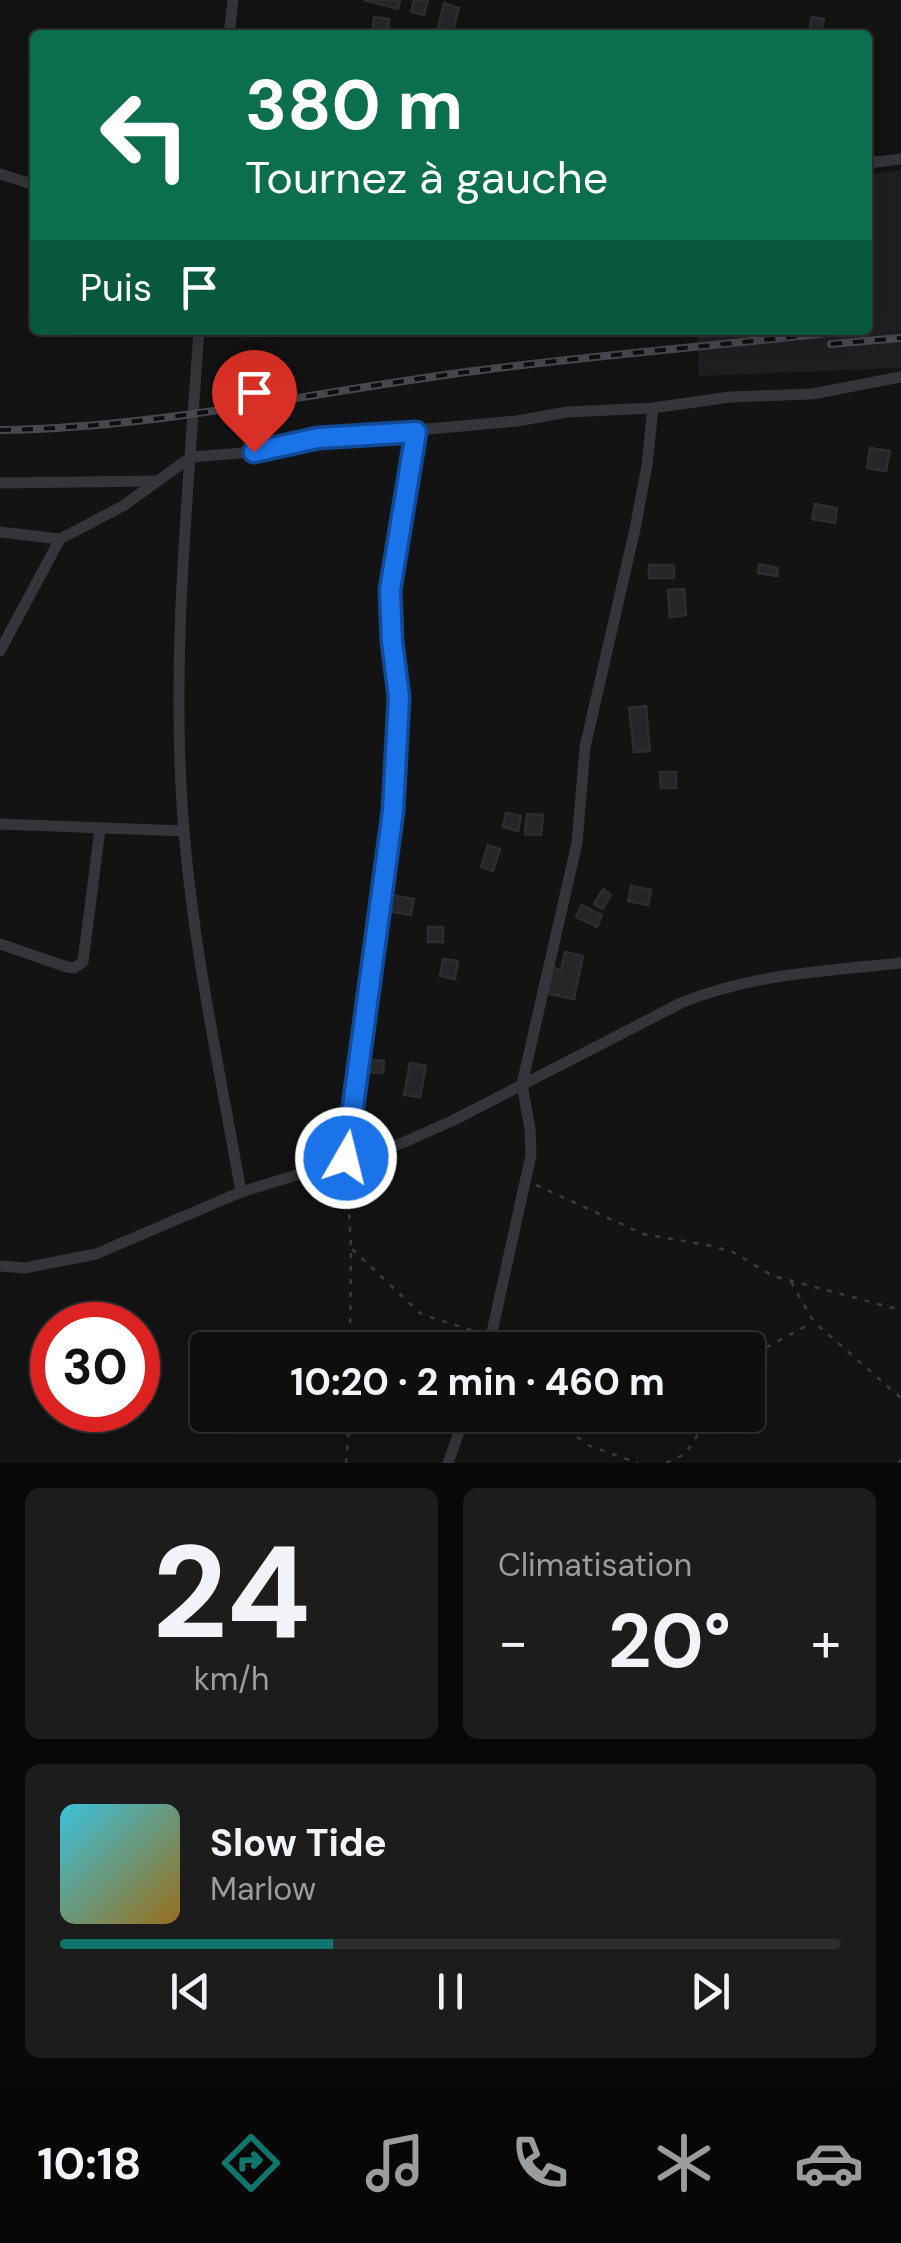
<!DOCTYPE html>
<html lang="fr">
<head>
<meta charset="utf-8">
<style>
  :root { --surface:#0e0e0f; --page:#1c1c1d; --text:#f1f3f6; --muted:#9b9c9e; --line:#2e2e2f; --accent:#0f766e }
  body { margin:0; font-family:"DM Sans",sans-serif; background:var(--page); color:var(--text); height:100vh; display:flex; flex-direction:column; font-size:38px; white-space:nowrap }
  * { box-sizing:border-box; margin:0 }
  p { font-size:32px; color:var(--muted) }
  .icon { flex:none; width:55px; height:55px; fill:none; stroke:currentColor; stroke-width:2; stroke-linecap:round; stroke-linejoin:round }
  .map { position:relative; height:1463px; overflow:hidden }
  .sheet { display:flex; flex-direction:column; gap:25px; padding:25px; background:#080808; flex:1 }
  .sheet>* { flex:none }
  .banner { position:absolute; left:30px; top:30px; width:842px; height:305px; border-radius:10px; box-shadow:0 10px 40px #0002,0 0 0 2px var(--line); background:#0b6e4f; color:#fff; overflow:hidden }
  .speed { position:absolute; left:30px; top:1302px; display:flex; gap:20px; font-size:50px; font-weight:700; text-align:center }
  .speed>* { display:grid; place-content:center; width:130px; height:130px; border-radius:50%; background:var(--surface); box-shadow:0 10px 40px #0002,0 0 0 2px var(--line); line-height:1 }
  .speed .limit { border:15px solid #d22; background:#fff; color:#111 }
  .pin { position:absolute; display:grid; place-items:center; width:85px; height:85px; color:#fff; margin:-102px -42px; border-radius:50% 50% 50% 0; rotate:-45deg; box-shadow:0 0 10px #0007 }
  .pin .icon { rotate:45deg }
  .me { position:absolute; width:110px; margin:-55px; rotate:8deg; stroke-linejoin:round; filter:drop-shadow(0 0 8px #0008) }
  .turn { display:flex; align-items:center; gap:35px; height:210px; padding:0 50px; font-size:45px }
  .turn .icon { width:130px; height:130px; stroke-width:2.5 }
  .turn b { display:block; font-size:70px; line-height:85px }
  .then { display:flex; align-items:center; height:95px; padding:0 50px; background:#0003; gap:20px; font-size:38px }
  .big { font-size:75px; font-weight:700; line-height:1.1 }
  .sheet .card { flex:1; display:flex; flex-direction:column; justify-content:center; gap:15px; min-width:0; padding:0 35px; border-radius:15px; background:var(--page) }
  .sheet .dial { align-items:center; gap:0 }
  .dial b { font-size:130px; line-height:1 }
  .song { display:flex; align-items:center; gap:30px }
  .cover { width:120px; height:120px; border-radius:15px; background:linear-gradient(135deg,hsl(190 70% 55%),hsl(40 70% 35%)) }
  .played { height:10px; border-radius:5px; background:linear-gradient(90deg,var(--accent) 35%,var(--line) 35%) }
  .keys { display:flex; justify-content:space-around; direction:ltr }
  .heat { display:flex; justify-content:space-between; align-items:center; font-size:55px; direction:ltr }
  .sheet .tiles { flex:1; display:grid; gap:25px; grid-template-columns:1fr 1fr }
  .card:last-child { grid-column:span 2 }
  .trip { position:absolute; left:190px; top:1332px; width:575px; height:100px; border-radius:10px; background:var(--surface); box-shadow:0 10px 40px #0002,0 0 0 2px var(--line); font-weight:700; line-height:100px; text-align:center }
  .tabs { display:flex; height:160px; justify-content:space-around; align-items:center; background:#060606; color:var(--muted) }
  .tabs .icon { width:70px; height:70px }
  .tabs .selected { color:var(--accent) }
  .tabs b { font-size:45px; color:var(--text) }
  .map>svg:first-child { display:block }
  .built { fill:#1f1f21 }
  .building { fill:#262628; stroke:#2d2d30; stroke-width:2.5 }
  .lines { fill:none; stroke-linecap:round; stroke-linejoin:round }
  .path { stroke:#3a3b40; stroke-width:2.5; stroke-dasharray:5 8; stroke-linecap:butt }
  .street { stroke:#343439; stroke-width:11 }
  .rail-casing { stroke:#47484e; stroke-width:8 }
  .rail { stroke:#0e0e0f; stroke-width:4; stroke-dasharray:11; stroke-linecap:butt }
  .route-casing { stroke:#114b97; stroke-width:25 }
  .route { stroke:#1a73e8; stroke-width:18 }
</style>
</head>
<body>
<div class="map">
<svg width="901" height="1463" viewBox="0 0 901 1463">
  <rect width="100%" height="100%" fill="#131314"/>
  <path class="built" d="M901,170v198l-202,8 -2,-46h171v-155z"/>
  <g class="building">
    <path d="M364,0h36l-2,9z"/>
    <path d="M414,0h14l-4,15 -13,-3z"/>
    <path d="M444,3l15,5 -7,26 -15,-4z"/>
    <path d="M374,17l15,2 -1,16h-16z"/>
    <path d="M812,17l12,2 -4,16h-12z"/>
    <path d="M870,448l20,3 -4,20 -19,-3z"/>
    <path d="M815,504l22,4 -2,15 -23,-4z"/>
    <path d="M759,564l19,4 -1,8 -19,-3z"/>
    <rect x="649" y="565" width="25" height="13"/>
    <path d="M684,589l2,26 -16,2 -2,-27z"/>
    <path d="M646,706l4,45 -16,1 -5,-44z"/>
    <path d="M660,772h16v16h-15z"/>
    <path d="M506,813l15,3 -3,15 -15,-4z"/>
    <path d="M527,814l16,1 -2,20 -16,-1z"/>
    <path d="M488,845l12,4 -7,22 -12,-4z"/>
    <path d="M631,886l20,4 -3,15 -20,-4z"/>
    <path d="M603,889l8,6 -9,14 -8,-5z"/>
    <path d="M390,895l24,4 -3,16 -24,-4z"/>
    <path d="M582,905l20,10 -5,12 -21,-10z"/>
    <rect x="428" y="927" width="15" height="15"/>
    <path d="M565,952l18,4 -9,43 -29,-6 5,-26 11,3z"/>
    <path d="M443,959l15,2 -3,18 -15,-3z"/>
    <path d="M369,1060l15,1 -1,12 -15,-1z"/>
    <path d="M410,1063l16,3 -6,31 -16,-2z"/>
  </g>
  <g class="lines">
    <g class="path">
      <path d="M347,1175l4,73 -1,102"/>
      <path d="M536,1185l107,49 64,11 26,7 40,24 128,34"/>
      <path d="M352,1249l69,65 59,19"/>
      <path d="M791,1282l23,40 87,76"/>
      <path d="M748,1366l17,-18 47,-25"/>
      <path d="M545,1415l45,31 48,17"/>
      <path d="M346,1463l4,-48"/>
      <path d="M666,1463l19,-9 26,-39"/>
      <path d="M899,1463l2,-3"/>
    </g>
    <g class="street">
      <path d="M229,35l4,-35"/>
      <path d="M868,163l33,-4"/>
      <path d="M0,174l35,11"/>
      <path d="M199,330c-11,166 -29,335 -15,501 10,121 36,241 57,361"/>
      <path d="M0,483l157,-2"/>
      <path d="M0,532l60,7 63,-33 68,-49 63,-5 64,-13 199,-18 50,-9 86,-4 77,-11 82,-3 89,-17"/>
      <path d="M0,651l60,-112"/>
      <path d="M0,824l184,7"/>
      <path d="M0,944l67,23 7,1 9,-6 17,-133"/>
      <path d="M346,1158l47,-347 6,-114 -7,-56 -2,-51 26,-158"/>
      <path d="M0,1266l25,2 71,-14 145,-62 161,-49 52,-23 227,-117c70,-29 145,-32 220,-40"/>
      <path d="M488,1350l43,-195 -1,-26 -8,-45 55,-241 8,-96 50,-218 12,-64 6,-57"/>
      <path d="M448,1463l17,-48"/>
    </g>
    <defs>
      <g id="rail">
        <path d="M831,344l70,-6"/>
        <path d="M0,430c162,-2 322,-40 482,-60 123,-16 247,-25 370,-40"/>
      </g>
    </defs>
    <use href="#rail" class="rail-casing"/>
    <use href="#rail" class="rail"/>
  </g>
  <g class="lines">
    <defs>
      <path id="route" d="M254,452l64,-14 98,-6 -26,158 2,51 7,56 -6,114 -47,347"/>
    </defs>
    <use href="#route" class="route-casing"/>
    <use href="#route" class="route"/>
  </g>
</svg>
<div class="speed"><div class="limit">30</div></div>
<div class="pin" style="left:254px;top:452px;background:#d93025"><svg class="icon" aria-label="arrive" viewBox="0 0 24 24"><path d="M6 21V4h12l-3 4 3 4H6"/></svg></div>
<svg class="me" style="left:346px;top:1158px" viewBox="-20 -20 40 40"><circle r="17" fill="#1a73e8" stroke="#fff" stroke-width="3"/><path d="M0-11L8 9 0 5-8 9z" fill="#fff"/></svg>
<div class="trip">10:20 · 2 min · 460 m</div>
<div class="banner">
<div class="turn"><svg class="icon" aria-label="left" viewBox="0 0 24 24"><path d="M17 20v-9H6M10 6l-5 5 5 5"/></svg><div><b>380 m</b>Tournez à gauche</div></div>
<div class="then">Puis<svg class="icon" aria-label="arrive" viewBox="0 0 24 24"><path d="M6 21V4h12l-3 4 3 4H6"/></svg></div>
</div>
</div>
<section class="sheet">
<div class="tiles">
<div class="card dial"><b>24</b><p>km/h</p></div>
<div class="card"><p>Climatisation</p>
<div class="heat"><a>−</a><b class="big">20°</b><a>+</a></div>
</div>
<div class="card">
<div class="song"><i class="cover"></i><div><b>Slow Tide</b><p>Marlow</p></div></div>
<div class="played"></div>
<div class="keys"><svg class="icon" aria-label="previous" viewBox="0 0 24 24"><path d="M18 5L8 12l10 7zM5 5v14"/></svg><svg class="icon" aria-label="pause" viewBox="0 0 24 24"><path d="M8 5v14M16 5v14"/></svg><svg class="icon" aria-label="next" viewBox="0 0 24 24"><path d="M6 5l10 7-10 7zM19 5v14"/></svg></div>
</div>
</div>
</section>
<nav class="tabs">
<b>10:18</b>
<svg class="icon selected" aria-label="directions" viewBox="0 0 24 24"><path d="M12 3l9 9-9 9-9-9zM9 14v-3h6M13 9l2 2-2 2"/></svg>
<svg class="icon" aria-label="music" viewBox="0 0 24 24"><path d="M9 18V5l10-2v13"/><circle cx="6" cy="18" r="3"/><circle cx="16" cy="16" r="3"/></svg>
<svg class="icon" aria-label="phone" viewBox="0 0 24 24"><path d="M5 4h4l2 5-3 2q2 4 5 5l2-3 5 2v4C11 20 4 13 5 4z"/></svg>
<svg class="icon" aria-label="climate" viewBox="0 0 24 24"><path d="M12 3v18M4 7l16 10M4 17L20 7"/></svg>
<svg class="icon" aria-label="car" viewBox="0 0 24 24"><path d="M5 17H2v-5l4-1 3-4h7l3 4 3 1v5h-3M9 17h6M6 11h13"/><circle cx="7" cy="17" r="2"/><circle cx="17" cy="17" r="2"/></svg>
</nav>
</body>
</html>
